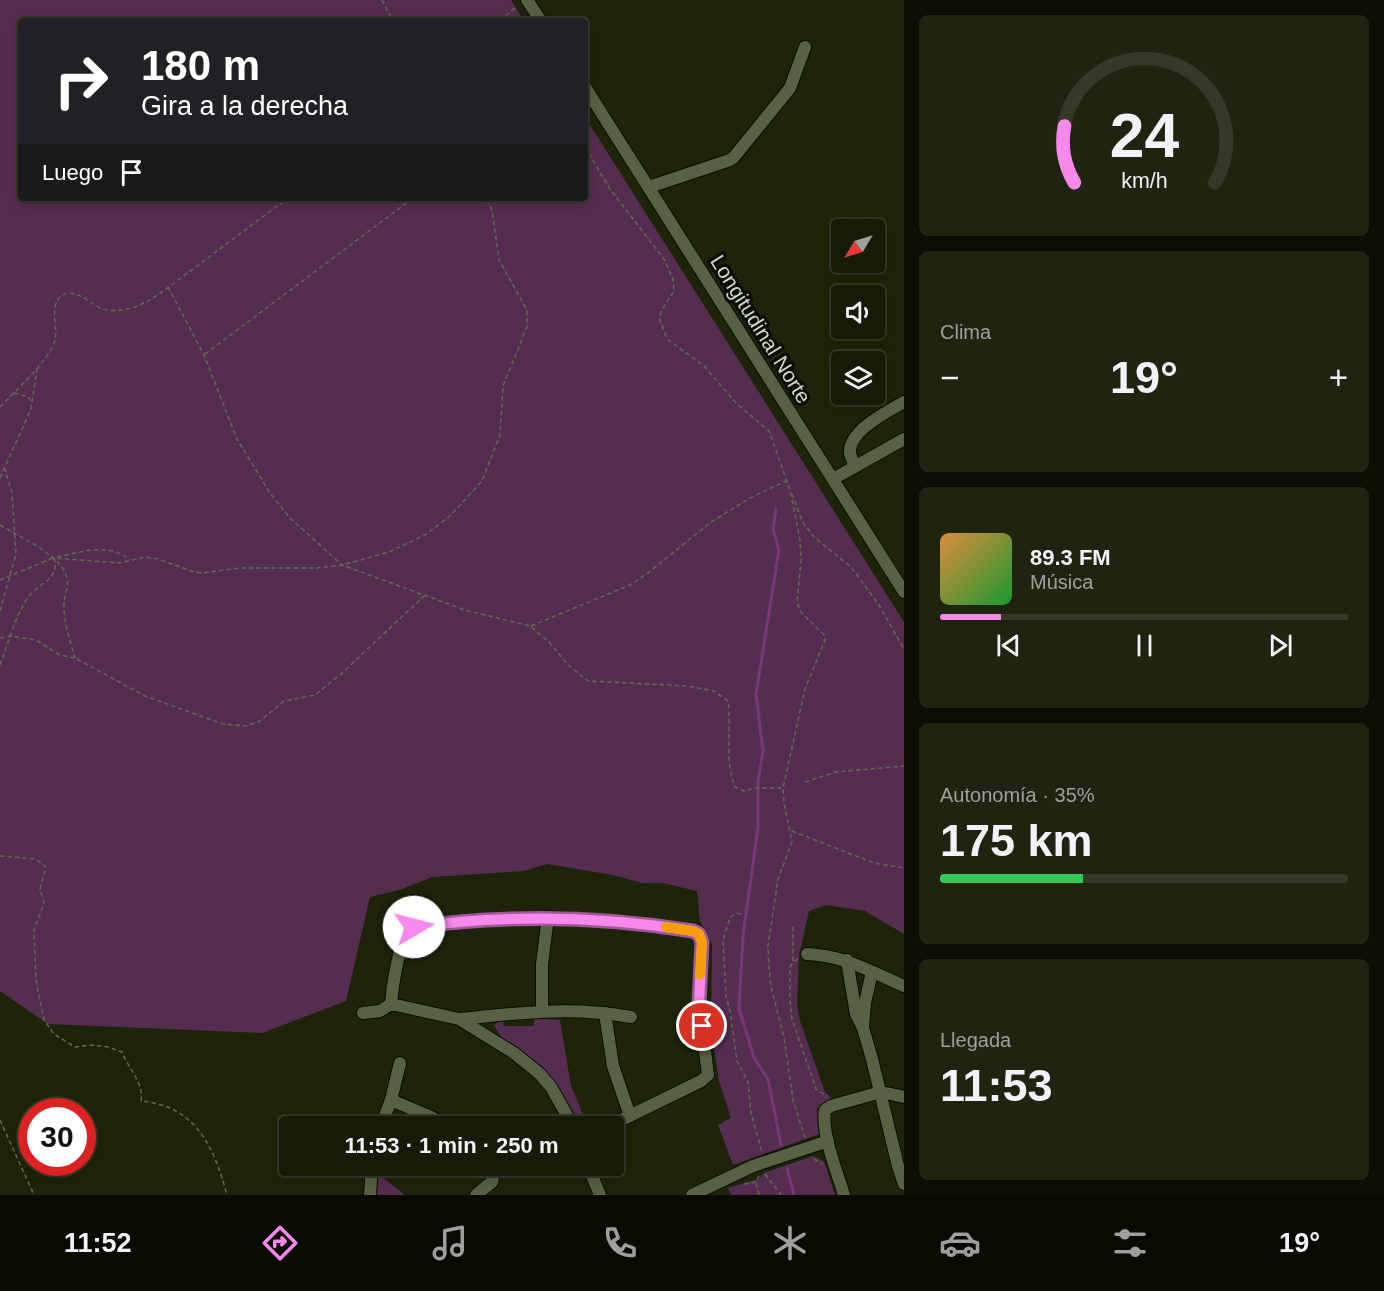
<!DOCTYPE html>
<html lang="es">
<head>
<meta charset="utf-8">
<style>
  :root { --surface:#161b07; --page:#1f2411; --text:#f1f3f6; --muted:#9ea19b; --line:#353928; --accent:#f788ec }
  body { margin:0; font-family:Helvetica,sans-serif; background:var(--page); color:var(--text); height:100vh; display:flex; flex-direction:column; font-size:22px; white-space:nowrap }
  * { box-sizing:border-box; margin:0 }
  p { font-size:20px; color:var(--muted) }
  .icon { flex:none; width:33px; height:33px; fill:none; stroke:currentColor; stroke-width:2; stroke-linecap:round; stroke-linejoin:round }
  .map { position:relative; flex:1; overflow:hidden }
  .sheet { display:flex; flex-direction:column; gap:15px; padding:15px; background:#0c0f04; width:480px }
  .sheet>* { flex:none }
  .hud { position:absolute; left:18px; top:18px; width:570px; height:183px; border-radius:6px; box-shadow:0 3px 15px #0003,0 0 0 2px var(--line); background:#202124; color:#fff; overflow:hidden }
  .needle { width:39px; rotate:232deg }
  .buttons { position:absolute; left:831px; top:219px; display:grid; gap:12px }
  .buttons a { display:grid; place-items:center; width:54px; height:54px; border-radius:6px; background:var(--surface); box-shadow:0 3px 15px #0003,0 0 0 2px var(--line); font-size:30px }
  .speed { position:absolute; left:18px; top:1098px; display:flex; gap:12px; font-size:30px; font-weight:700; text-align:center }
  .speed>* { display:grid; place-content:center; width:78px; height:78px; border-radius:50%; background:var(--surface); box-shadow:0 3px 15px #0003,0 0 0 2px var(--line); line-height:1 }
  .speed .limit { border:9px solid #d22; background:#fff; color:#111 }
  .pin { position:absolute; display:grid; place-items:center; width:51px; height:51px; color:#fff; margin:-26px; border:3px solid #fff; border-radius:50%; box-shadow:0 2px 6px #0007 }
  .me { position:absolute; width:66px; margin:-33px; rotate:82deg; stroke-linejoin:round; filter:drop-shadow(0 0 4px #0008) }
  .turn { display:flex; align-items:center; gap:21px; height:126px; padding:0 24px; font-size:27px }
  .turn .icon { width:78px; height:78px; stroke-width:2.5 }
  .turn b { display:block; font-size:42px; line-height:51px }
  .then { display:flex; align-items:center; height:57px; padding:0 24px; background:#0003; gap:12px; font-size:22px }
  .big { font-size:45px; font-weight:800; line-height:1.1 }
  .sheet .tile { flex:1; display:flex; flex-direction:column; justify-content:center; gap:9px; min-width:0; padding:0 21px; border-radius:9px; background:var(--page) }
  .sheet .dial { align-items:center; gap:0 }
  .dial svg { height:156px; overflow:visible; fill:none; stroke:var(--line); stroke-width:7; stroke-linecap:round; text-anchor:middle }
  .dial text { fill:var(--text); stroke:none }
  .song { display:flex; align-items:center; gap:18px }
  .cover { width:72px; height:72px; border-radius:9px; background:linear-gradient(135deg,hsl(30 70% 55%),hsl(130 70% 35%)) }
  .played { height:6px; border-radius:3px; background:linear-gradient(90deg,var(--accent) 15%,var(--line) 15%) }
  .keys { display:flex; justify-content:space-around; direction:ltr }
  .heat { display:flex; justify-content:space-between; align-items:center; font-size:33px; direction:ltr }
  .charge { height:9px; border-radius:4px; background:linear-gradient(90deg,#34c759 35%,var(--line) 0) }
  .trip { position:absolute; left:279px; top:1116px; width:345px; height:60px; border-radius:6px; background:var(--surface); box-shadow:0 3px 15px #0003,0 0 0 2px var(--line); font-weight:800; line-height:60px; text-align:center }
  .dock { display:flex; height:96px; justify-content:space-around; align-items:center; background:#090b03; color:var(--muted) }
  .dock .icon { width:42px; height:42px }
  .dock .active { color:var(--accent) }
  .dock b { font-size:27px; color:var(--text) }
  main { display:flex; flex:1; min-height:0 }
  .map>svg:first-child { display:block }
  .green { fill:#552d51 }
  .lines { fill:none; stroke-linecap:round; stroke-linejoin:round }
  .stream { stroke:#793773; stroke-width:3 }
  .minor-casing { stroke:#070d00; stroke-width:14 }
  .path { stroke:#636a53; stroke-width:1.5; stroke-dasharray:4.5 3; stroke-linecap:butt }
  .minor { stroke:#586144; stroke-width:12 }
  .route-casing { stroke:#a15899; stroke-width:15 }
  .route { stroke:#f788ec; stroke-width:10 }
  .slow { stroke:#f59e0b; stroke-width:10 }
  .labels { text-anchor:middle; dominant-baseline:central; stroke-width:6; stroke-linejoin:round; paint-order:stroke }
  .street-label { font-size:21px; fill:#d2d8c8; stroke:#090c03 }
</style>
</head>
<body>
<main>
<div class="map">
<svg width="904" height="1195" viewBox="0 0 904 1195">
  <rect width="100%" height="100%" fill="#1d2409"/>
  <g class="green">
    <path d="M0,0h511l13,21h-503v177h564v-81l319,505v312l-39,-23 -39,-6 -17,6 -10,45 -2,48 3,17 25,71 8,8 -16,8 5,25 -89,32 -15,-40 13,-7 -12,-37 -8,-52 1,-85 -12,-23 -3,-30 -35,-8h-20l-29,-8 -66,-11 -23,7 -92,6 -30,12 -32,8 -24,104 -84,32 -214,-9 -48,-33z"/>
    <path d="M534,1018l26,2 11,66 17,40 -13,-7 -16,-29 -21,-25 -38,-29 -6,-11 9,-6 1,7h30z"/>
    <path d="M813,1156l11,5 11,34h-104l-3,-7 30,-9 6,-6z"/>
    <path d="M376,1172l29,23h-28z"/>
  </g>
  <g class="lines">
    <g class="stream">
      <path d="M776,509l-3,20 6,21 -23,144 7,57 -5,30v46l-15,109 -4,72 15,50 14,21 13,66"/>
      <path d="M787,1168l7,27"/>
    </g>
    <defs>
      <g id="minor">
        <path d="M527,0l14,21"/>
        <path d="M585,87l319,505"/>
        <path d="M649,187l81,-27 4,-3 56,-69 15,-41"/>
        <path d="M855,467c-2,-5 -4,-10 -5,-14 -2,-22 38,-42 54,-51"/>
        <path d="M833,479l71,-40"/>
        <path d="M807,954c39,2 62,17 97,32"/>
        <path d="M847,960l9,54 7,14 9,31 26,107 6,18"/>
        <path d="M391,1004c2,-25 7,-49 15,-73l8,-5c94,-12 186,-10 279,5l7,3 2,8 -3,61 9,72 -7,6 -92,45"/>
        <path d="M542,1010v-46l6,-47"/>
        <path d="M363,1013l17,-2 11,-7 68,15 55,34 26,21 11,13 22,39"/>
        <path d="M605,1013l8,53 17,50"/>
        <path d="M460,1019c59,-6 111,-13 171,-2"/>
        <path d="M863,1027l2,-24 7,-31"/>
        <path d="M391,1100l40,17 17,9"/>
        <path d="M381,1126l10,-26 9,-37"/>
        <path d="M588,1166l12,29"/>
        <path d="M370,1195l2,-29"/>
        <path d="M476,1195l16,-13 1,-5 -7,-11"/>
        <path d="M692,1195l61,-29 75,-25"/>
        <path d="M844,1195c-7,-24 -23,-61 -19,-85l6,-4 50,-14 23,5"/>
      </g>
    </defs>
    <use href="#minor" class="minor-casing"/>
    <g class="path">
      <path d="M382,0l11,21"/>
      <path d="M500,21l17,-15"/>
      <path d="M585,147l25,42 54,70 9,20 1,12 -13,20 -1,9 7,19 37,27 33,38 32,27 21,59 10,50 1,20 -4,41 3,10 24,24 1,5 -20,49 -22,99 1,15 8,39 -14,37 -10,67 1,20 2,21 13,50 9,63 12,38"/>
      <path d="M168,287l36,68 33,84 33,54 20,25 52,47 123,45 65,16 19,16 19,23 20,16 99,5 27,5 14,10c4,29 -4,58 7,86l9,4 11,-3h26"/>
      <path d="M205,354l208,-156"/>
      <path d="M14,393l14,4 4,5"/>
      <path d="M0,407c14,-15 50,-47 55,-67 3,-13 -6,-34 6,-44 14,-10 30,9 42,13 8,3 23,1 32,-2 21,-8 42,-27 61,-40 30,-23 61,-46 92,-69"/>
      <path d="M0,478l31,-69 6,-40"/>
      <path d="M792,494l10,27 12,16 37,30 28,38 25,44"/>
      <path d="M0,525c18,11 59,29 66,50 4,9 -1,19 -2,27 -1,19 6,38 11,56"/>
      <path d="M57,557c24,-5 52,-15 73,3"/>
      <path d="M0,580l53,-22"/>
      <path d="M0,611l16,-57 -4,-61 -7,-24"/>
      <path d="M531,626l99,-41 18,-12 63,-51 39,-24 36,-17"/>
      <path d="M0,638l11,-2 25,4 24,15 15,3 70,38 78,28 23,2 14,-5 24,-20 31,-6 26,-21 83,-78"/>
      <path d="M0,665c8,-21 16,-53 30,-70 11,-13 30,-16 24,-37l65,5 26,-6 13,2 36,13 9,1 37,-5h77l25,-3 47,-13 36,-17 25,-19 32,-35 18,-46 3,-49 24,-59v-17l-28,-50 -7,-50 -7,-12"/>
      <path d="M805,782l31,-10 68,-6"/>
      <path d="M792,831l82,32 30,5"/>
      <path d="M0,856l36,3 10,8 -6,22 4,14 -10,27 2,50 8,40 10,14 21,13 16,-2 17,2 14,5c6,16 22,31 19,49 55,5 73,46 86,94"/>
      <path d="M741,914l-5,-1 -6,5 -7,22 3,56 4,15 7,50 11,21 3,31 11,39"/>
      <path d="M798,959l-5,3 -3,5v33l2,19 24,70 11,7"/>
      <path d="M793,961v-36"/>
      <path d="M0,1120l34,75"/>
      <path d="M814,1159l8,5"/>
      <path d="M765,1174l16,21"/>
      <path d="M756,1183l3,12"/>
      <path d="M744,1184l12,-2 3,-6"/>
    </g>
    <use href="#minor" class="minor"/>
  </g>
  <g class="lines">
    <defs>
      <path id="route" d="M414,927c94,-13 186,-11 279,4l6,3 3,8 -3,62 3,22"/>
    </defs>
    <use href="#route" class="route-casing"/>
    <use href="#route" class="route"/>
    <path class="slow" d="M666,927l27,4 6,3 3,8 -2,33"/>
  </g>
  <g class="labels">
    <g class="street-label">
      <text transform="translate(761 329) rotate(58)">Longitudinal Norte</text>
    </g>
  </g>
</svg>
<div class="buttons">
<a><svg class="needle" viewBox="-14 -14 28 28"><path d="M0-13l5 13h-10z" fill="#e53935"/><path d="M0 13l5-13h-10z" fill="#9ea19b"/></svg></a>
<a><svg class="icon" aria-label="sound" viewBox="0 0 24 24"><path d="M4 9h4l5-4v14l-5-4H4zM17 9q2 3 0 6"/></svg></a>
<a><svg class="icon" aria-label="layers" viewBox="0 0 24 24"><path d="M12 4l9 5-9 5-9-5zM3 14l9 5 9-5"/></svg></a>
</div>
<div class="speed"><div class="limit">30</div></div>
<div class="pin" style="left:702px;top:1026px;background:#d93025"><svg class="icon" aria-label="arrive" viewBox="0 0 24 24"><path d="M6 21V4h12l-3 4 3 4H6"/></svg></div>
<svg class="me" style="left:414px;top:927px" viewBox="-20 -20 40 40"><circle r="19" fill="#fff"/><path d="M0-13L10 11 0 6-10 11z" fill="#f788ec"/></svg>
<div class="trip">11:53 · 1 min · 250 m</div>
<div class="hud">
<div class="turn"><svg class="icon" aria-label="right" viewBox="0 0 24 24"><path d="M7 20v-9h11M14 6l5 5-5 5"/></svg><div><b>180 m</b>Gira a la derecha</div></div>
<div class="then">Luego<svg class="icon" aria-label="arrive" viewBox="0 0 24 24"><path d="M6 21V4h12l-3 4 3 4H6"/></svg></div>
</div>
</div>
<section class="sheet">
<div class="tile dial"><svg viewBox="0 0 100 80">
<path d="M14 69A42 42 0 1 1 86 69"/>
<path d="M14 69A42 42 0 0 1 9 40" stroke="#f788ec"/>
<text x="50" y="56" font-size="32" font-weight="700">24</text>
<text x="50" y="72" font-size="11">km/h</text>
</svg></div>
<div class="tile"><p>Clima</p>
<div class="heat"><a>−</a><b class="big">19°</b><a>+</a></div>
</div>
<div class="tile">
<div class="song"><i class="cover"></i><div><b>89.3 FM</b><p>Música</p></div></div>
<div class="played"></div>
<div class="keys"><svg class="icon" aria-label="previous" viewBox="0 0 24 24"><path d="M18 5L8 12l10 7zM5 5v14"/></svg><svg class="icon" aria-label="pause" viewBox="0 0 24 24"><path d="M8 5v14M16 5v14"/></svg><svg class="icon" aria-label="next" viewBox="0 0 24 24"><path d="M6 5l10 7-10 7zM19 5v14"/></svg></div>
</div>
<div class="tile"><p>Autonomía · 35%</p><b class="big">175 km</b><div class="charge"></div></div>
<div class="tile"><p>Llegada</p><b class="big">11:53</b></div>
</section>
</main>
<nav class="dock">
<b>11:52</b>
<svg class="icon active" aria-label="directions" viewBox="0 0 24 24"><path d="M12 3l9 9-9 9-9-9zM9 14v-3h6M13 9l2 2-2 2"/></svg>
<svg class="icon" aria-label="music" viewBox="0 0 24 24"><path d="M9 18V5l10-2v13"/><circle cx="6" cy="18" r="3"/><circle cx="16" cy="16" r="3"/></svg>
<svg class="icon" aria-label="phone" viewBox="0 0 24 24"><path d="M5 4h4l2 5-3 2q2 4 5 5l2-3 5 2v4C11 20 4 13 5 4z"/></svg>
<svg class="icon" aria-label="climate" viewBox="0 0 24 24"><path d="M12 3v18M4 7l16 10M4 17L20 7"/></svg>
<svg class="icon" aria-label="car" viewBox="0 0 24 24"><path d="M5 17H2v-5l4-1 3-4h7l3 4 3 1v5h-3M9 17h6M6 11h13"/><circle cx="7" cy="17" r="2"/><circle cx="17" cy="17" r="2"/></svg>
<svg class="icon" aria-label="filters" viewBox="0 0 24 24"><path d="M4 7h16M4 17h16"/><circle cx="9" cy="7" r="2"/><circle cx="15" cy="17" r="2"/></svg>
<b>19°</b>
</nav>
</body>
</html>
